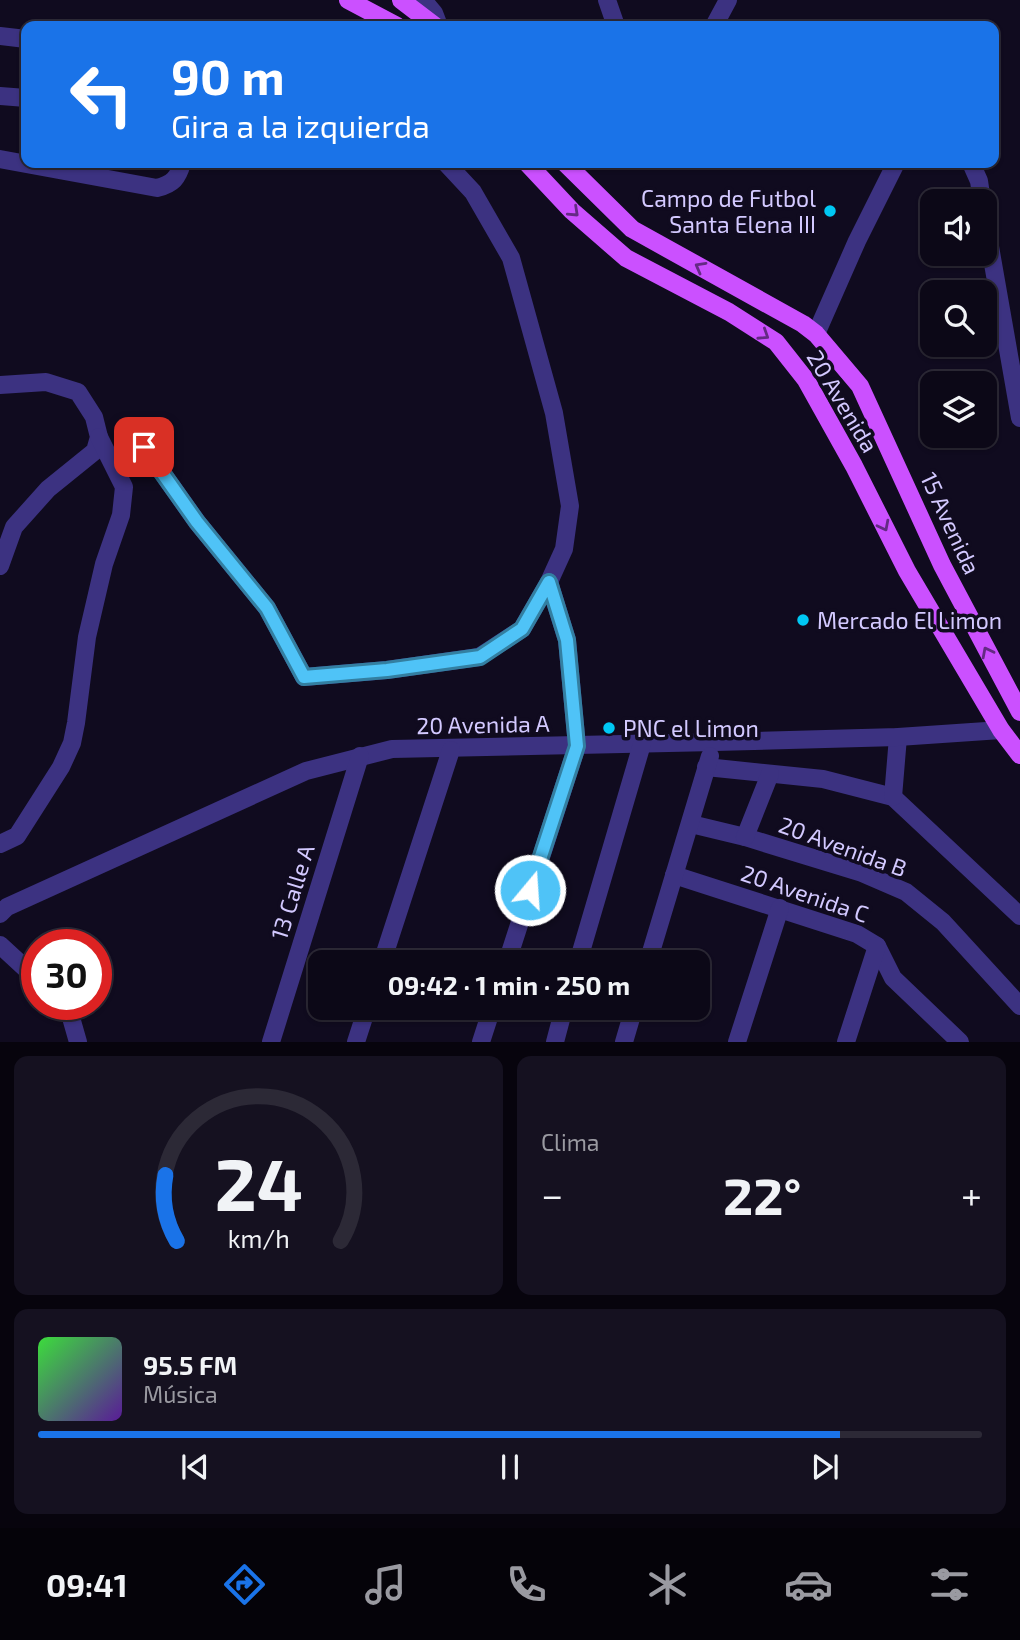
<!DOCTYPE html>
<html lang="es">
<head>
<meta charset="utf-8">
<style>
  :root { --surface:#0c0817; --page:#151120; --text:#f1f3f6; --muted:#9a9aa1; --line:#2c2936; --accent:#1a73e8 }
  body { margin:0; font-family:"Exo 2",sans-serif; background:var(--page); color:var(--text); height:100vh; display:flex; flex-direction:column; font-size:26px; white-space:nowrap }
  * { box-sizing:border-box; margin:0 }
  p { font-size:23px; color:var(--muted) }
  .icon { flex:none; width:38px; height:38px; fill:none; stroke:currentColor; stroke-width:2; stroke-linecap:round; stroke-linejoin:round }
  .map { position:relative; height:1042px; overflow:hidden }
  .drawer { display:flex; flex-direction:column; gap:14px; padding:14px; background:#07040d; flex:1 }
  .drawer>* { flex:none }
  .top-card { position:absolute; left:21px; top:21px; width:978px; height:147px; border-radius:14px; box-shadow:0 2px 5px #0004,0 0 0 2px var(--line); background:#1a73e8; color:#fff; overflow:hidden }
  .tools { position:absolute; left:920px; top:189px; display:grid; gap:14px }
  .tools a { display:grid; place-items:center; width:77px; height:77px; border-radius:14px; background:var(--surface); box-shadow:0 2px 5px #0004,0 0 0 2px var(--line); font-size:35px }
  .speed { position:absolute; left:21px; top:929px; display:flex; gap:14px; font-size:35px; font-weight:700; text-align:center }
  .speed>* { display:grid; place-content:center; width:91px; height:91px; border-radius:50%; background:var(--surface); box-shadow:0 2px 5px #0004,0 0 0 2px var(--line); line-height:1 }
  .speed .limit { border:10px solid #d22; background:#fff; color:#111 }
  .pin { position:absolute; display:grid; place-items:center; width:60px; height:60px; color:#fff; margin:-30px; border-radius:14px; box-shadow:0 4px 10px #0006 }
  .me { position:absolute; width:77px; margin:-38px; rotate:18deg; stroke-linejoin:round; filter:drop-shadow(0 0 5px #0008) }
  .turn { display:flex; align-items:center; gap:24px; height:147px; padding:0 35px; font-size:32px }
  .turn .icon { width:91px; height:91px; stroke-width:2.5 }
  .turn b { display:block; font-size:49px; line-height:60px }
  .big { font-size:52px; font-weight:700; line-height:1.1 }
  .drawer .tile { flex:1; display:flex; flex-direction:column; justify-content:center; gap:10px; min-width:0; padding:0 24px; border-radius:14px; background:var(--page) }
  .drawer .dial { align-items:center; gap:0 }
  .dial svg { height:182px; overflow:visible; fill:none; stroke:var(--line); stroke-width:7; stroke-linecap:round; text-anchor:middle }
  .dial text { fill:var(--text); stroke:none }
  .song { display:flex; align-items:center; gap:21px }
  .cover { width:84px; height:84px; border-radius:10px; background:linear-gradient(135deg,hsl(120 70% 55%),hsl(270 70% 35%)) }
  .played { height:7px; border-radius:4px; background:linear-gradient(90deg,var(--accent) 85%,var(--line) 85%) }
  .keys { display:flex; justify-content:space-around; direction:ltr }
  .heat { display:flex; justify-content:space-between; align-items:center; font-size:38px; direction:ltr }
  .drawer .tiles { flex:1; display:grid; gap:14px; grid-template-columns:1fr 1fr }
  .tile:last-child { grid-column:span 2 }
  .trip { position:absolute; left:308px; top:950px; width:402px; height:70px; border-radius:14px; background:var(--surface); box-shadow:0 2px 5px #0004,0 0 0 2px var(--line); font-weight:700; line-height:70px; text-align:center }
  .tabs { display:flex; height:112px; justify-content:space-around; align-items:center; background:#050309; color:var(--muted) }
  .tabs .icon { width:49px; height:49px }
  .tabs .on { color:var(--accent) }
  .tabs b { font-size:32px; color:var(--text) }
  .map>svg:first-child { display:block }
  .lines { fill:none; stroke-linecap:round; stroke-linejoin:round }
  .minor { stroke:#3c3281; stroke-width:18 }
  .major { stroke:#cb50ff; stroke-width:18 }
  .oneway { stroke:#642a84 }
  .route-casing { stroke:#337fa1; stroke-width:18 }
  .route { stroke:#4fc3f7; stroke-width:12 }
  .poi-dot { fill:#00c8f4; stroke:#100b1f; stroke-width:2.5 }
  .labels { text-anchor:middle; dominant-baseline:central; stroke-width:7; stroke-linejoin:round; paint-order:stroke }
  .poi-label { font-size:23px; fill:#d3c9ff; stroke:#100b1f; text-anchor:start }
  .street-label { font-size:23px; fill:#d3c9ff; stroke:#100b1f }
</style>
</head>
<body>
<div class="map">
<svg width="1020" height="1042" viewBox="0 0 1020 1042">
  <rect width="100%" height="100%" fill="#100b1f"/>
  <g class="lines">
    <g class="minor">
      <path d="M423,0l11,13 5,13"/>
      <path d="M607,0l9,26"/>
      <path d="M714,26l14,-26"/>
      <path d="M0,36l26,3"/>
      <path d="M0,96l26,2"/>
      <path d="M0,159l157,29c16,-4 21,-10 25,-25"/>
      <path d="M971,163l8,18 3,20"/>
      <path d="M985,218l35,200"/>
      <path d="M816,334l41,-93 39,-78"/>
      <path d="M0,385l46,-3 32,10 16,25 5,20 -4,14 -47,38 -34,38 -14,39"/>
      <path d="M144,447l53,75 70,86 37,69 83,-7 92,-13 43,-28 27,-47 15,-33 6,-43 -16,-93 -43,-155 -38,-66 -27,-29"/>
      <path d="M706,767l117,12 70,18 127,119"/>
      <path d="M893,797l5,-60"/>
      <path d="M691,824l54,13 117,36 44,19 37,30 77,84"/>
      <path d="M745,837l25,-63"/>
      <path d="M0,844l17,-8 44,-69 11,-24 4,-20 11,-86 17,-73 17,-49 3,-28 -25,-50"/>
      <path d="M674,875l183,59 20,12 16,32 67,64"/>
      <path d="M0,914l7,-7 299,-136 86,-22 323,-7 183,-5 103,-7"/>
      <path d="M0,945l37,34"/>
      <path d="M382,962l69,-212"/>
      <path d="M507,962l70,-216 -10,-106 -18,-58"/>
      <path d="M578,962l64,-218"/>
      <path d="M648,962l62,-206"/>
      <path d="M65,1004l5,10 8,28"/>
      <path d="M271,1042l89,-286"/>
      <path d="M356,1042l11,-34"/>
      <path d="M481,1042l11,-34"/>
      <path d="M555,1042l9,-34"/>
      <path d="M624,1042l10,-34"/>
      <path d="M737,1042l43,-134"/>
      <path d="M846,1042l31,-96"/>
    </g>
    <g class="major">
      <path d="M348,0l49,26"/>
      <path d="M401,0l34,26"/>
      <path d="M527,163l45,48 54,47 103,54 47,30 30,38 48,86 53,105 94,159 19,25"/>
      <path d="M565,163l67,66 171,95 13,10 44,52 82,179 78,147"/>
    </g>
  </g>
  <defs><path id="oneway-chevron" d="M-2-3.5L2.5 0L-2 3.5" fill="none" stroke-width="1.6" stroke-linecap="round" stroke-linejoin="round" transform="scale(1.75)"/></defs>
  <g class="oneway">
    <use href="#oneway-chevron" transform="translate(574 212) rotate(43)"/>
    <use href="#oneway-chevron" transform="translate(700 267) rotate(-151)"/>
    <use href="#oneway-chevron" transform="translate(764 335) rotate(33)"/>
    <use href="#oneway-chevron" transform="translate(884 526) rotate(63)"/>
    <use href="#oneway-chevron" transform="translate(987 652) rotate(-117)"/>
  </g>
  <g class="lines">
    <defs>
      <path id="route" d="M144,447l53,75 70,86 37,69 83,-7 93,-13 42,-28 27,-47 18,58 10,106 -47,144"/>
    </defs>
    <use href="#route" class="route-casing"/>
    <use href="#route" class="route"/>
  </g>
  <g class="poi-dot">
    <circle cx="830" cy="211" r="7"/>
    <circle cx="803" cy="620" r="7"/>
    <circle cx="609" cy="728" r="7"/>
  </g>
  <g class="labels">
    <g class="poi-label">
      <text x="816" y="198" text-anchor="end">Campo de Futbol<tspan x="816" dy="26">Santa Elena III</tspan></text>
      <text x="817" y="620">Mercado El Limon</text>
      <text x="623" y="728">PNC el Limon</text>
    </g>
    <g class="street-label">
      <text transform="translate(843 401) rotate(59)">20 Avenida</text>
      <text transform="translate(951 523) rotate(65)">15 Avenida</text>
      <text transform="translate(483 724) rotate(-1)">20 Avenida A</text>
      <text transform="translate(843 846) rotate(20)">20 Avenida B</text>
      <text transform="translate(292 892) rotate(-73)">13 Calle A</text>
      <text transform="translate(805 893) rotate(19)">20 Avenida C</text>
    </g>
  </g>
</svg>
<div class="tools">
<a><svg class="icon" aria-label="sound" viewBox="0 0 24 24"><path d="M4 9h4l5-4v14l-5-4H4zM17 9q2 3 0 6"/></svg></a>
<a><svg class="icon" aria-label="search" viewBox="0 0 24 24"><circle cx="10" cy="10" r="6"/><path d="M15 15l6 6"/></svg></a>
<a><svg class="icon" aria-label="layers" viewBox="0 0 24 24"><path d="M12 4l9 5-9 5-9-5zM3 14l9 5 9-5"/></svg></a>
</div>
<div class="speed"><div class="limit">30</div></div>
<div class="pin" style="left:144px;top:447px;background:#d93025"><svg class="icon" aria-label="arrive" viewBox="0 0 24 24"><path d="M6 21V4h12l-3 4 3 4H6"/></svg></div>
<svg class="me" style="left:530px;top:890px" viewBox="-20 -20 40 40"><circle r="17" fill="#4fc3f7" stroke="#fff" stroke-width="3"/><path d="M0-11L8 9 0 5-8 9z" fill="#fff"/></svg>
<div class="trip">09:42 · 1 min · 250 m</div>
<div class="top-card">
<div class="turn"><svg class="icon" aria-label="left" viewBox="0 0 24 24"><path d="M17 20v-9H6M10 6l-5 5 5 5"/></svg><div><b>90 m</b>Gira a la izquierda</div></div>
</div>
</div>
<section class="drawer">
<div class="tiles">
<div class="tile dial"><svg viewBox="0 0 100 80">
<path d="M14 69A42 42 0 1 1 86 69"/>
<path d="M14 69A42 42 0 0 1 9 40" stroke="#1a73e8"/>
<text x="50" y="56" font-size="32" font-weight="700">24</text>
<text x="50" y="72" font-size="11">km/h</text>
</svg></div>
<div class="tile"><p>Clima</p>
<div class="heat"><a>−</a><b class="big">22°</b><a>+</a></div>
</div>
<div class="tile">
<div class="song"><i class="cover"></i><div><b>95.5 FM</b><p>Música</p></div></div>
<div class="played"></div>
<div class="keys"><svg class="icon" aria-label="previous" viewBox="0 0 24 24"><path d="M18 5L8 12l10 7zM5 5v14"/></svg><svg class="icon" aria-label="pause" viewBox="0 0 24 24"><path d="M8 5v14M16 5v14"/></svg><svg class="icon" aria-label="next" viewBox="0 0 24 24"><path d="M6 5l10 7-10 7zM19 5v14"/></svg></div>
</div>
</div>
</section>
<nav class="tabs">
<b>09:41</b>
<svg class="icon on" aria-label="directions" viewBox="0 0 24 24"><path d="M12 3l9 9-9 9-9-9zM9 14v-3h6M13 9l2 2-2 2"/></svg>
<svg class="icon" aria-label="music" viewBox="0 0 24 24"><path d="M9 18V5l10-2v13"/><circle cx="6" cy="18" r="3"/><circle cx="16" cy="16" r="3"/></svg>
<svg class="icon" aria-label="phone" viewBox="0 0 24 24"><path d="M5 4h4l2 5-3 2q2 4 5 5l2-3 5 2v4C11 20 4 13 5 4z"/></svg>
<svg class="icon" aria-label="climate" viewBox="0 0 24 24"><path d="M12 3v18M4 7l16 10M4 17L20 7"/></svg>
<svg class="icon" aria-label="car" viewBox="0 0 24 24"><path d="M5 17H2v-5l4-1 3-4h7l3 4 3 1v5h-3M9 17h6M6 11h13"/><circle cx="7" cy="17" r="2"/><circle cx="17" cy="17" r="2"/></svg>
<svg class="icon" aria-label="filters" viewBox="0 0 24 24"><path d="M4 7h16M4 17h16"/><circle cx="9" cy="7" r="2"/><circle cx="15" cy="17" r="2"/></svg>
</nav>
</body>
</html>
